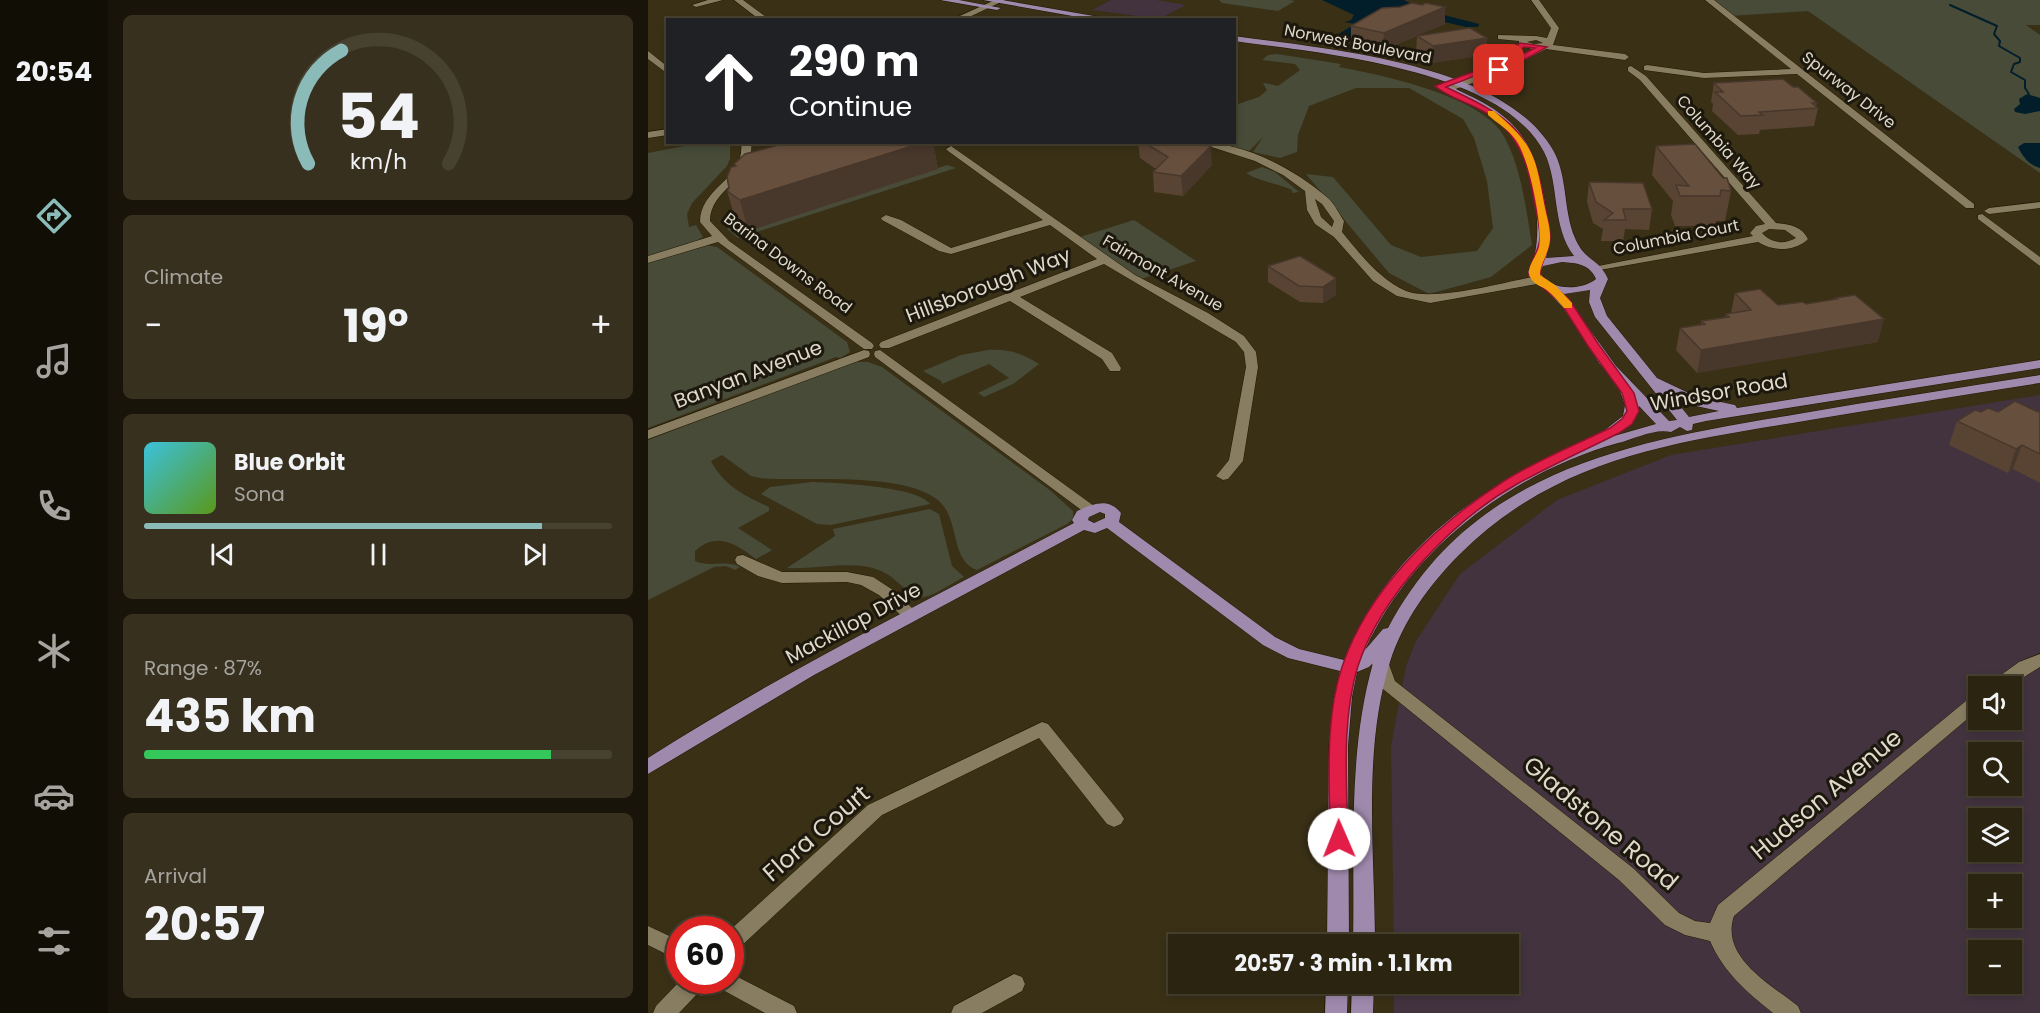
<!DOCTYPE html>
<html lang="en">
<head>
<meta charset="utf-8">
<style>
  :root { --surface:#2b2410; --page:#37301e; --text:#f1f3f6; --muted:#a6a49f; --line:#474130; --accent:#8bbbb9 }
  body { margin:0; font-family:Poppins,sans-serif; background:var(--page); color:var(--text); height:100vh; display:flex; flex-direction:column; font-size:22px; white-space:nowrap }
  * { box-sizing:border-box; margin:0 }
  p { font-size:20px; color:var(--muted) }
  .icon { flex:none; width:33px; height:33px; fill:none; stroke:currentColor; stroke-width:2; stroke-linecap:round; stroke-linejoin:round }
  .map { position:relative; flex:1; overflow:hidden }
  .panel { display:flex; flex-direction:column; gap:15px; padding:15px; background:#181409; width:540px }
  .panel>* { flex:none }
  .hud { position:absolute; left:18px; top:18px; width:570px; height:126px; border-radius:0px; box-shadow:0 3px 9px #0003,0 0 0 2px var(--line); background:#202124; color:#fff; overflow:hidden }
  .fabs { position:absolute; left:1320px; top:676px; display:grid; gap:12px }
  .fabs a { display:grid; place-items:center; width:54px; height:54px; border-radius:0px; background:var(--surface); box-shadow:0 3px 9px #0003,0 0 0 2px var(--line); font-size:30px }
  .speed { position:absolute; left:18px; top:916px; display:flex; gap:12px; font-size:30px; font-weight:700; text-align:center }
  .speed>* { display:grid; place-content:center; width:78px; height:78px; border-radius:50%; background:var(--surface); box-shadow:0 3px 9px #0003,0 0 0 2px var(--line); line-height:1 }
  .speed .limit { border:9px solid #d22; background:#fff; color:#111 }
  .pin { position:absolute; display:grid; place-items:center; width:51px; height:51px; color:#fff; margin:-26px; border-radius:12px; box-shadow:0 3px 9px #0006 }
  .me { position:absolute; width:66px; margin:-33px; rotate:359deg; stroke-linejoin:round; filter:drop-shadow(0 0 4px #0008) }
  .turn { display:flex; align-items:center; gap:21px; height:126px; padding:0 24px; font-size:27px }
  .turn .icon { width:78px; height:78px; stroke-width:2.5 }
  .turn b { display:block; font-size:42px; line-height:51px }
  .big { font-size:45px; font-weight:700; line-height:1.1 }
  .panel .widget { flex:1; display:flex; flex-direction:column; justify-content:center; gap:9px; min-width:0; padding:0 21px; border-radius:9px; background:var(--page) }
  .panel .dial { align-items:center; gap:0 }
  .dial svg { height:156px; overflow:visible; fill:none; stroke:var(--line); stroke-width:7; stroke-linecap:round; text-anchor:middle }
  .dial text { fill:var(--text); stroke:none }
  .song { display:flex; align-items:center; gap:18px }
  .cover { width:72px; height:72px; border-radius:9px; background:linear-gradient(135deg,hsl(190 70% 55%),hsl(90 70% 35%)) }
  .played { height:6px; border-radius:3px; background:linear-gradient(90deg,var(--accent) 85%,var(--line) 85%) }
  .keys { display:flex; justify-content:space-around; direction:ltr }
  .heat { display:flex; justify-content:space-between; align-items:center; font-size:33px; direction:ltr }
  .charge { height:9px; border-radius:4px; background:linear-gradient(90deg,#34c759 87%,var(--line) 0) }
  .trip { position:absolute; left:520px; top:934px; width:351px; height:60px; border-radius:0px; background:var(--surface); box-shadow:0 3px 9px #0003,0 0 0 2px var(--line); font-weight:700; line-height:60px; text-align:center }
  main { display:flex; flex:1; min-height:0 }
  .tab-bar { display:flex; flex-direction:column; width:108px; justify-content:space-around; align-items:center; background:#110e06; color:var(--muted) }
  .tab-bar .icon { width:42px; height:42px }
  .tab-bar .current { color:var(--accent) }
  .tab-bar b { font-size:27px; color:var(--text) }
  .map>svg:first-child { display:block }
  .commercial { fill:#42333f; fill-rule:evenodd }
  .green { fill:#474b38 }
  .water { fill:#021e2b }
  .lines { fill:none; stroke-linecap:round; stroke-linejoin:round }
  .stream { stroke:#021e2b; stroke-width:2 }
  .minor-casing { stroke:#201800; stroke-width:1 }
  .major-casing { stroke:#201800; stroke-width:1 }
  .minor { fill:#887d61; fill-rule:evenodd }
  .major { fill:#9f8aad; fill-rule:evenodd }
  .wall { fill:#594434 }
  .shaded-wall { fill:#48372b }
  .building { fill:#674f3d; stroke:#48372b; stroke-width:1.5 }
  .route { fill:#e11d48; stroke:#92132f; stroke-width:1.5 }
  .slow { fill:#f59e0b }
  .labels { text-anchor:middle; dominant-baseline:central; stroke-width:6; stroke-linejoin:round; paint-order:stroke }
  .far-street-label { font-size:16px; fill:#dfd9ca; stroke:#1c180d }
  .street-label { font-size:20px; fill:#dfd9ca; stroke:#1c180d }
  .near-street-label { font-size:24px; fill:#dfd9ca; stroke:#1c180d }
</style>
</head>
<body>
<main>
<nav class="tab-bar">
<b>20:54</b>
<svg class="icon current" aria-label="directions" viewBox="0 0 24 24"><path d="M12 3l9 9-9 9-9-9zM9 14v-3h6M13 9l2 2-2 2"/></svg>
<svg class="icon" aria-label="music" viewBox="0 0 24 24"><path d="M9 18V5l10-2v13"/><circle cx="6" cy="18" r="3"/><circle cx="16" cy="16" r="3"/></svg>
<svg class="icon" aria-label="phone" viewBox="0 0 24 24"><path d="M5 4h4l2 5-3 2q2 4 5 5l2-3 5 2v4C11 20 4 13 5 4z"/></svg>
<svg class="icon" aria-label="climate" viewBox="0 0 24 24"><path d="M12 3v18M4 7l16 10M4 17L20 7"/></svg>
<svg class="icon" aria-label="car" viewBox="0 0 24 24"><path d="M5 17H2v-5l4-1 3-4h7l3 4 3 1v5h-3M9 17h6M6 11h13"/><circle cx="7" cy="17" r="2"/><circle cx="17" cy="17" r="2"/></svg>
<svg class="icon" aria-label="filters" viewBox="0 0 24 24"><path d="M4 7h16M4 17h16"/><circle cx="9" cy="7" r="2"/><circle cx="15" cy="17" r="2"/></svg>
</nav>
<section class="panel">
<div class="widget dial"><svg viewBox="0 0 100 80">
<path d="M14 69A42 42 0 1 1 86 69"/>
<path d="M14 69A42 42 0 0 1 31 11" stroke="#8bbbb9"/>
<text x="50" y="56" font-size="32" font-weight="700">54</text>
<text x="50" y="72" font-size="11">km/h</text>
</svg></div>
<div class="widget"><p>Climate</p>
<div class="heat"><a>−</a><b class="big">19°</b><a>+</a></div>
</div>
<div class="widget">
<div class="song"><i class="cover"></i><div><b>Blue Orbit</b><p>Sona</p></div></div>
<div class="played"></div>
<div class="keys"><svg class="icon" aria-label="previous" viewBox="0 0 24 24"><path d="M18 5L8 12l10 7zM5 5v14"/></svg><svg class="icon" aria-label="pause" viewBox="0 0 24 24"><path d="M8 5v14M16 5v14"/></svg><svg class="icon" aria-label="next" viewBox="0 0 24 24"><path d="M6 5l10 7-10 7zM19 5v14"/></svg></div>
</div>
<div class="widget"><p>Range · 87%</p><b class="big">435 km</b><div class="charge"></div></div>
<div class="widget"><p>Arrival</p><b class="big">20:57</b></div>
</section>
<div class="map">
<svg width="1392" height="1013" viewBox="0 0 1392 1013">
  <rect width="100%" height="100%" fill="#393016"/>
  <g class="commercial">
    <path d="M463,0h45l30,5 -27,14 -67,-9z"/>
    <path d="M1392,395v618h-646v-29h115v-39h-115l-3,-199 15,-80 10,-25 44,-67 97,-74 114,-45zM1330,687h34v33h-34zM1330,753h34v33h-34zM1330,819h34v33h-34zM1330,885h34v33h-34zM1330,951h34v33h-34z"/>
  </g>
  <g class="green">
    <path d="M571,0h71l5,1 -17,10 -56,-8z"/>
    <path d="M1062,0h330v25h-14l14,10v138l-232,-162 -79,5z"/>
    <path d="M629,54l64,10 -2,3c43,8 145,29 166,71 17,33 21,71 27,107l-41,32 -62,17 -40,-21 -83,-99 27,3 58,68 30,12 56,-6 16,-23 -6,-47 -13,-43 -11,-19 -54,-31h-53l-47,18 -11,29 -1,17 -17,6 -27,-6 10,-15 -14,14 -39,-8 24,-1 1,-37 24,-8 8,-7 -4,-6 2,-1 13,3 22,-16 -5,-6 -33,-4 6,-5z"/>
    <path d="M52,143h27l3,2v14l-3,7 -35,37 -5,11 2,13 7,-2 7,12 -11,6h-4l-40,14v-104z"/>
    <path d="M299,165l9,3 -218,70 -11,-9 13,-4 8,6z"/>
    <path d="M614,167l13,5 24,20 -7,1v-3c-15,-7 -32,-8 -46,-17z"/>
    <path d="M486,220l62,41 -55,18 -61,-42z"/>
    <path d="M57,245l12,2 130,95 3,10 -10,6 -4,-1 -188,71v-165z"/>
    <path d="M340,350c22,-1 33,3 51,14l-26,20 -29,13 -6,-4 31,-15 -20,-14 -47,20 -1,-3 -18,-10 38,-16z"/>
    <path d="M207,362h13l14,5 169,124 22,20v8l-6,5 -90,46c-26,-9 -18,-47 -35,-66 -30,-34 -138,-22 -182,-26l-9,-2 -29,-21 -11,6c13,25 34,35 58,46v4l-31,17 34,22 -16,9c-20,-15 -39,-28 -61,-8v10c14,7 31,-2 45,6l-5,3 -9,-4 -12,1 -66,33v-160z"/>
    <path d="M164,482c24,1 105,4 118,22l-99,21 -14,-1 -56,-30 9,-7z"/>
    <path d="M282,509l9,5 13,52 12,11c-16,8 -39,27 -58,20l6,-4c-10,-5 -17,-15 -27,-20 -28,-15 -67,-3 -98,-5l48,-32 -2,-7z"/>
  </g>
  <g class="water">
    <path d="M674,0h82l17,9 58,15 -1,3h-12l-47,-11 -79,27 -8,-5 23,-14 -10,-2 6,-2 3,-5z"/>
    <path d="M1379,94l13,4v13l-15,3 -10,-2 -1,-3 6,-5 -1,-5z"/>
    <path d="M1376,143h16v25c-11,-3 -17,-11 -22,-21z"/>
  </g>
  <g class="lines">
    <path class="stream" d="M1302,5l47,21 -3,8 6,7 -1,5 21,12v4l-6,2 -3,8 14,8v8l4,6"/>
    <defs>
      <g id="minor">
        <path d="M60,0h15l-27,7 -4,-2z"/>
        <path d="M86,0h9l27,20h-10z"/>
        <path d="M347,0h10l-42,20h-12z"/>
        <path d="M883,0h8l20,28 -6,17 72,9 4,3 -4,3 -79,-11 -51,26 -45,16h-6v-4l45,-16 43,-22 -13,-4v-4l-21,-2v-4l38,1 11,2 4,-10zM888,40l7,3 -9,1 -7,-2z"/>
        <path d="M1057,0h9l260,204v4h-8l-169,-134 -93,4 -60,-8v-4l3,-1 57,8 87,-4z"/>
        <path d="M0,51l20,16v7l-20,-15z"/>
        <path d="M983,66l15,10 130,147c13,1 26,3 32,16l-2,2c-14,11 -34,10 -48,1l-164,29 -2,-2 6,-3 155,-30 -3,-3 6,-7 9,-2 -125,-144 -12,-9v-4zM1121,229l16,1 11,8c-12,7 -25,5 -34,-5z"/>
        <path d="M20,129v6l-20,3v-6z"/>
        <path d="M93,142h10c5,37 -41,46 -41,79l19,20 143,102 2,3 -2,3h-8l-146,-107 -70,21v-7l64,-20 -12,-14c0,-36 46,-42 41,-80z"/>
        <path d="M548,142c48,0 97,26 132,56 7,6 11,16 16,23l-2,11c18,22 37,47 64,59 27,11 100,-9 131,-15l6,4 -6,4 -107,19 -33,-7 -24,-15 -39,-44 -19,-13 -8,-14 -2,-19 -22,-16 -28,-14zM667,199l7,5 12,17 -2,6 -11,-10z"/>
        <path d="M303,146l184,129 73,38 36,23 12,16 2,15 -15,94 -15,18 -5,1 -7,-4 13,-16 17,-93 -2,-15 -8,-10 -132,-78 -84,33 92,56 9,15 -1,3h-10l-8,-12 -92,-58 -121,47h-8l-2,-3 2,-3 216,-83 -47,-34 -99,29 -12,-3 -57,-31 -1,-2 5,-3 15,5 50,28 92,-28 -95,-69 -2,-2z"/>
        <path d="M1392,202v6l-51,6 -5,-3 5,-3z"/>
        <path d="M1334,214l58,43v9l-62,-47v-4z"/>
        <path d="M216,350l5,1 1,3 -1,3 -221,82v-9z"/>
        <path d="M232,350l214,156 3,3 -3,3h-10l-209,-155 -1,-3 1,-3z"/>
        <path d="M95,555l39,17h65l26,5 23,15 23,23 -2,4h-12l-26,-24 -18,-10 -14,-3 -65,1 -24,-7 -21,-12 -2,-4 2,-4z"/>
        <path d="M1392,654v13l-32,20h-21l3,-4 29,-21z"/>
        <path d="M733,657l6,2 8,22 238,187 46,45 16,8 15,2 8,-18 254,-209 6,-1v15l-244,206c-14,41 36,68 64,90l3,7h-28c-26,-21 -49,-40 -63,-72l-25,-6 -20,-10 -46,-45 -236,-191 -8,-12 -3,-14 3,-4z"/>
        <path d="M394,722l6,2 73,90 3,5 -3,5 -7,3 -7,-3 -68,-86 -157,77 -144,134 -8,3v-22l138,-125z"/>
        <path d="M0,926l32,15v20l-32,-16z"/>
        <path d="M82,973l64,33 3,7h-32l-44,-24 -20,7 -4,-2 -18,19h-26l3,-7 24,-25h50z"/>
        <path d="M366,974l8,3 3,7 -3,7 -40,22h-31l3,-7z"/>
      </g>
      <g id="major">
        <path d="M292,0h19l42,8 -4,2z"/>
        <path d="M335,0h19l115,20h-22z"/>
        <path d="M586,36c92,13 268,26 319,114 15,26 10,60 22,88 10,24 24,20 33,41l-8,19 7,18 50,62 40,19 38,8 2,3 303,-48v8l-334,53 -13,3 -1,6 -5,1 -7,-4 -9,5c-16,-4 -37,7 -53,11 -106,30 -207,105 -253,207l18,-21 5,-1c85,-161 247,-187 410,-214 80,-14 161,-26 242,-39v8c-77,12 -153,24 -230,37 -132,22 -250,35 -350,134 -31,31 -57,67 -70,108 -28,90 -15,190 -15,283h-22c2,-94 -6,-190 20,-282l-4,4 -12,5 -5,25 -4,49 1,199h-22l2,-199 5,-49 6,-26 -52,-13 -25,-13 -156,-117 -12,5 -11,-3 -270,145 -166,99v-16c137,-88 283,-159 426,-235l-2,-3 5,-9c16,-7 31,-14 44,2l-2,9 156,115 24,12 45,11c42,-110 153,-192 264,-223l-7,-4 22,-17 2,-11 -5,-14 2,-2 -23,-26 -37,-57 -15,-15 -13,-9 -6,-10c17,-26 8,-95 -6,-121 -6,-11 -14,-21 -23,-29 -12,-10 -26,-18 -40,-24 -8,-4 -18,-7 -24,-12 7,-5 21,3 29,7 53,24 70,49 80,105 4,20 7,40 2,60l28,-2c-23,-30 -14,-72 -30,-104 -43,-84 -226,-99 -310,-111zM914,262c14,1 28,2 34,17 -15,12 -47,12 -56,-7l3,-6zM942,290l-1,12 6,15 82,103 -8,1 -53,-55 -52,-72zM1024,396l24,10 23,5 -30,6zM991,406l17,18 -42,12c12,-7 24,-15 25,-30zM452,512l5,2v4l-11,5 -6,-3 1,-3z"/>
        <path d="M678,984h22l-1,29h-22z"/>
        <path d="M704,984h22l-1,29h-22z"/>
      </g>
    </defs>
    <use href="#minor" class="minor-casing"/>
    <use href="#major" class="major-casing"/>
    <use href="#minor" class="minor"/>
    <use href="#major" class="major"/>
  </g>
  <g class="wall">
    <path d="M774,5l23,2v17l-27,11 69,3 -1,17 -54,8 -16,-10 1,-17 -34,14 -32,-7v-17l49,-19z"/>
    <path d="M1066,83l79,4 24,16 -1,3 2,2 -4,18 -54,4 -1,4 -21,1 -26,-24 1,-7 -2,-2z"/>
    <path d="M135,142h150l5,27 -190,62 -12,-10 -9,-30 2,-3 6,-22 -1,-2 49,-19z"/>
    <path d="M490,142h43l31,23 -29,31 -29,-4 -1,-20 3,-3 -16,-11z"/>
    <path d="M1008,146l75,45 -6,30h-9l-1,5h-40l-4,-11 2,-14 -21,-26z"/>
    <path d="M941,182l63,27 -3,21 -24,-1 -2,12h-22l2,-12 -10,-6 -6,-21z"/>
    <path d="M620,266l68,12v17l-13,8 -23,-1 -32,-20z"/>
    <path d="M1087,293l43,12 28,-1 29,-4v-2l43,44 -181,31 -21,-23 4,-22 21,-4v-3l24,-4 1,-3 5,-1z"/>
    <path d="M1392,411v72l-27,-14 -5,4 -59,-28 8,-24 24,-9h57z"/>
  </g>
  <g class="shaded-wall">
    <path d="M797,7v17l-62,26 1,-17z"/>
    <path d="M839,38l-1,17 -54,8 1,-17z"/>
    <path d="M277,142h8l5,27 -190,62 -8,-31z"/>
    <path d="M563,146l1,19 -29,31 -2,-20z"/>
    <path d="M688,278v17l-13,8v-16z"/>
    <path d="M1236,319l-6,23 -181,31 4,-23z"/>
    <path d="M1374,445l-9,24 -5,4 8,-24z"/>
  </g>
  <g class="building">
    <path d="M764,3l10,2 4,-2 19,4 -61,26 -33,-7 31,-18 18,-1z"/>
    <path d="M822,28l17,10 -54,8 -16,-10z"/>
    <path d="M1135,79l10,8h5l19,16h-5l6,5 -59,4 4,3 -22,1 -26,-24h8l-9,-9z"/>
    <path d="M142,142h135l-185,58 -13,-9 2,-3 -2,-11 4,-10 5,-1 -2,-2 11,-10z"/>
    <path d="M495,142h38l30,4 -30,30 -28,-4 15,-15z"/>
    <path d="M1047,144l28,34h4l4,13 -10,-1 -1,6h-40l-4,-11 13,1 -33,-40z"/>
    <path d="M941,182l54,1 9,26h-29l3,11h-22l9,-7 -17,-11z"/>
    <path d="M652,256l36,22 -13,9 -24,-1 -31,-20z"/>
    <path d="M1112,289l18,16 25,-3 3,2 31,-5 -2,-1 20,-3 29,24 -183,31 -21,-22 25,-4 -4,-3 28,-4 -3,-3 25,-4 -16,-17z"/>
    <path d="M1367,401l23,11 2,-1v43l-18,-9 -6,4 -59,-28 18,-11 6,2 7,-4 10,4z"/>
  </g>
  <path class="route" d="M872,43l27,4 -45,25h-5v-4l38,-20 -11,-1c-23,20 -49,29 -78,40 58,28 84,39 97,107 2,14 6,28 7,41 1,15 -10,27 -10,40l29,24 30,46 35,48 5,18 -7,13 -13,9c-34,17 -69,33 -102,51 -64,36 -136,111 -159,182 -17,55 -11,117 -10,173l-3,5 -6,2 -6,-2 -3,-5c0,-56 -6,-118 12,-172 26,-79 95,-143 162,-186 33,-21 71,-36 106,-53l12,-9 5,-8 -5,-18 -34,-47 -27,-43 -32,-27c-1,-12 11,-25 11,-39 0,-10 -3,-22 -5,-32 -6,-37 -13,-68 -47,-91 -16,-11 -38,-15 -53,-28l49,-18 22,-13z"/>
  <path class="slow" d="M840,111h6c39,34 41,42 50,92 2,12 7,25 6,37 -1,13 -10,24 -10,35l15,10 17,18v5h-8c-5,-6 -10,-12 -16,-17 -6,-5 -14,-6 -18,-14 -5,-8 7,-21 9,-30 4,-22 -10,-89 -23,-107 -7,-10 -19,-17 -28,-25z"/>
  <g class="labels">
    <g class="far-street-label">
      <text transform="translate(710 44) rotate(11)">Norwest Boulevard</text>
      <text transform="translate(1201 90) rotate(38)">Spurway Drive</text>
      <text transform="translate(1071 142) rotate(49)">Columbia Way</text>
      <text transform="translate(1028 237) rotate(-11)">Columbia Court</text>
      <text transform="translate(140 263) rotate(37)">Barina Downs Road</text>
      <text transform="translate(515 273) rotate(30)">Fairmont Avenue</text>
    </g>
    <g class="street-label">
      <text transform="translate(340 285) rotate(-21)">Hillsborough Way</text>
      <text transform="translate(100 374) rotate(-21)">Banyan Avenue</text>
      <text transform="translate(1071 392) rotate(-10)">Windsor Road</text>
      <text transform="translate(205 623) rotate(-28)">Mackillop Drive</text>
    </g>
    <g class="near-street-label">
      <text transform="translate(1178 794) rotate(-40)">Hudson Avenue</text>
      <text transform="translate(953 823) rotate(40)">Gladstone Road</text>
      <text transform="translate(168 833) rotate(-41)">Flora Court</text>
    </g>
  </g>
</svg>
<div class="fabs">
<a><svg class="icon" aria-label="sound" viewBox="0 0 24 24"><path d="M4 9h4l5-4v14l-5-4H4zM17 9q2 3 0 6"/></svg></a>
<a><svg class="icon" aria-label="search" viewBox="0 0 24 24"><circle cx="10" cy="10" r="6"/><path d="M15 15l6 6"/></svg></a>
<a><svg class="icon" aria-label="layers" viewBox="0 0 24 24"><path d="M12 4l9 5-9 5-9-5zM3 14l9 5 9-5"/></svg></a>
<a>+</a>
<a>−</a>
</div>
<div class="speed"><div class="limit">60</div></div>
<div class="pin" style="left:851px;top:70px;background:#d93025"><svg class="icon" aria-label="arrive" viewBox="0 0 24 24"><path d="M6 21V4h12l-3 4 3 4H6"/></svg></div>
<svg class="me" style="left:691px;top:839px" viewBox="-20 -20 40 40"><circle r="19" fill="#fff"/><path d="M0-13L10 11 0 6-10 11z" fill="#e11d48"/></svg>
<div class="trip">20:57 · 3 min · 1.1 km</div>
<div class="hud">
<div class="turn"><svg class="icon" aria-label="ahead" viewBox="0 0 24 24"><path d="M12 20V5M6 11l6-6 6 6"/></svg><div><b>290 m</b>Continue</div></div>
</div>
</div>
</main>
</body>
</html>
